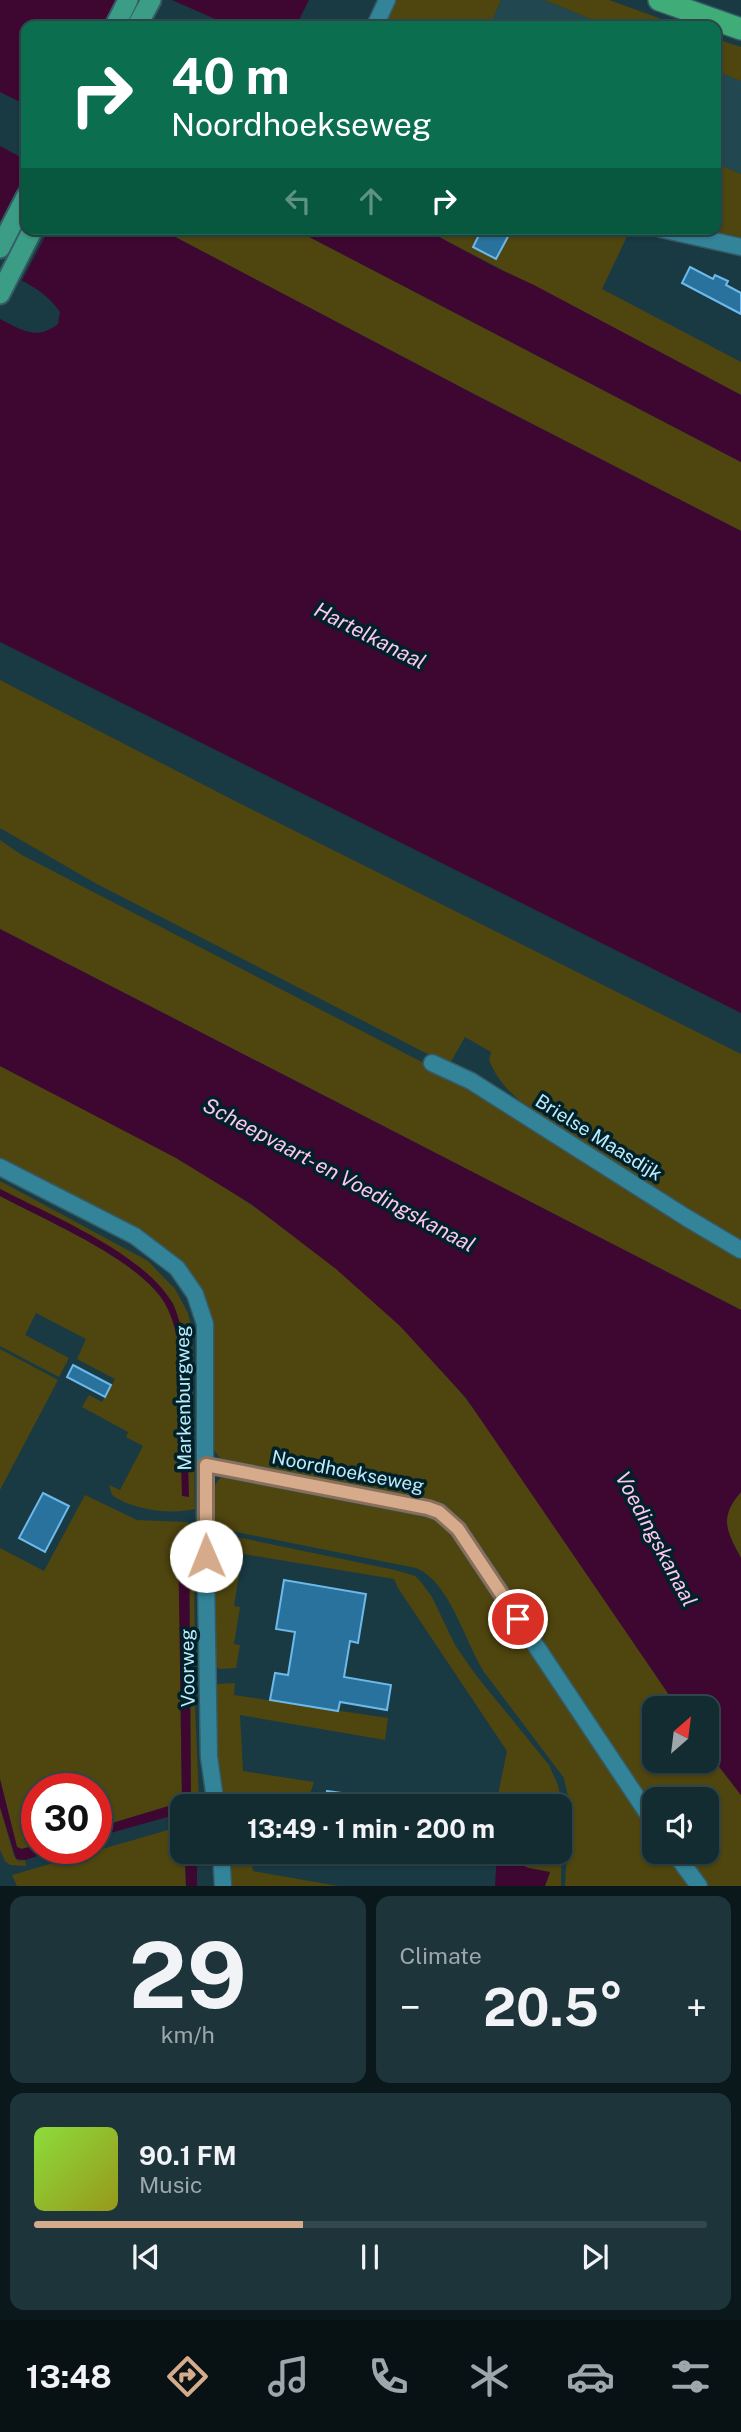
<!DOCTYPE html>
<meta charset="utf-8">
<style>
body{margin:0;font-family:"Public Sans",sans-serif;background:#1c343a;color:#f1f3f6;height:100vh;display:flex;flex-direction:column;font-size:26px;white-space:nowrap}
*{box-sizing:border-box;margin:0}
p{font-size:23px;color:#9da7ac}
.icon{flex:none;width:38px;height:38px;fill:none;stroke:currentColor;stroke-width:2;stroke-linecap:round;stroke-linejoin:round}
.map{position:relative;height:1886px;overflow:hidden}
.sheet{display:flex;flex-direction:column;gap:10px;padding:10px;background:#0a181c;flex:1}
.sheet>*{flex:none}
.hud{position:absolute;left:21px;top:21px;width:700px;height:214px;border-radius:14px;box-shadow:0 2px 5px #0004,0 0 0 2px #32484d;background:#0b6e4f;color:#fff;overflow:hidden}
.needle{width:46px;rotate:28deg}
.buttons{position:absolute;left:642px;top:1696px;display:grid;gap:14px}
.buttons a{display:grid;place-items:center;width:77px;height:77px;border-radius:14px;background:#132c32;box-shadow:0 2px 5px #0004,0 0 0 2px #32484d;font-size:35px}
.speed{position:absolute;left:21px;top:1773px;display:flex;gap:14px;font-size:35px;font-weight:700;text-align:center}
.speed>*{display:grid;place-content:center;width:91px;height:91px;border-radius:50%;background:#132c32;box-shadow:0 2px 5px #0004,0 0 0 2px #32484d;line-height:1}
.speed .limit{border:10px solid #d22;background:#fff;color:#111}
.pin{position:absolute;display:grid;place-items:center;width:60px;height:60px;color:#fff;margin:-30px;border:4px solid #fff;border-radius:50%;box-shadow:0 2px 7px #0007}
.me{position:absolute;width:77px;margin:-38px;rotate:359deg;stroke-linejoin:round;filter:drop-shadow(0 0 5px #0008)}
.turn{display:flex;align-items:center;gap:24px;height:147px;padding:0 35px;font-size:32px}
.turn .icon{width:91px;height:91px;stroke-width:2.5}
.turn b{display:block;font-size:49px;line-height:60px}
.lanes{display:flex;align-items:center;height:66px;padding:0 35px;background:#0003;justify-content:center;gap:35px;direction:ltr}
.lanes .off{opacity:.35}
.big{font-size:52px;font-weight:700;line-height:1.1}
.sheet .card{flex:1;display:flex;flex-direction:column;justify-content:center;gap:10px;min-width:0;padding:0 24px;border-radius:14px;background:#1c343a}
.sheet .dial{align-items:center;gap:0}
.dial b{font-size:91px;line-height:1}
.song{display:flex;align-items:center;gap:21px}
.cover{width:84px;height:84px;border-radius:10px;background:linear-gradient(135deg,hsl(90 70% 55%),hsl(60 70% 35%))}
.played{height:7px;border-radius:4px;background:linear-gradient(90deg,#d6ab8b 40%,#32484d 40%)}
.keys{display:flex;justify-content:space-around;direction:ltr}
.heat{display:flex;justify-content:space-between;align-items:center;font-size:38px;direction:ltr}
.sheet .tiles{flex:1;display:grid;gap:10px;grid-template-columns:1fr 1fr}
.card:last-child{grid-column:span 2}
.trip{position:absolute;left:170px;top:1794px;width:402px;height:70px;border-radius:14px;background:#132c32;box-shadow:0 2px 5px #0004,0 0 0 2px #32484d;font-weight:700;line-height:70px;text-align:center}
.menu{display:flex;height:112px;justify-content:space-around;align-items:center;background:#081214;color:#9da7ac}
.menu .icon{width:49px;height:49px}
.menu .selected{color:#d6ab8b}
.menu b{font-size:32px;color:#f1f3f6}
.map>svg:first-child{display:block}
.built{fill:#214751}
.green{fill:#4f450f}
.water{fill:#3e0732}
.pier{fill:#193a43}
.building{fill:#28729d;stroke:#6cb9ea;stroke-width:2}
.lines{fill:none;stroke-linecap:round;stroke-linejoin:round}
.minor-casing{stroke:#355a64;stroke-width:19}
.primary-casing{stroke:#355a64;stroke-width:23}
.motorway-casing{stroke:#355a64;stroke-width:24}
.minor{stroke:#338499;stroke-width:16}
.primary{stroke:#3b9d85;stroke-width:19}
.motorway{stroke:#40ad78;stroke-width:21}
.route-casing{stroke:#8b6f5a;stroke-width:18}
.route{stroke:#d6ab8b;stroke-width:12}
.labels{text-anchor:middle;stroke-width:7;stroke-linejoin:round;paint-order:stroke}
.street-label{font-size:19px;fill:#bcebfa;stroke:#00212a}
.water-label{font-size:21px;font-style:italic;fill:#fdc7ec;stroke:#00212a}
</style>
<div class="map">
<svg width="741" height="1886" viewBox="0 0 741 1886">
<rect width="100%" height="100%" fill="#193a43"/>
<g class="built">
<path d="M501,0H544L608,26H490Z"/>
<path d="M716,71L741,81V174L716,163Z"/>
</g>
<g class="green">
<path d="M395,0H501L490,26H382Z"/>
<path d="M544,0H609L681,26H608Z"/>
<path d="M716,39L741,47V81L716,71Z"/>
<path d="M716,163L741,174V239L696,229H716Z"/>
<path d="M160,229H294L741,462V531L470,392Z"/>
<path d="M424,229H614L629,232L602,289L741,362V395Z"/>
<path d="M0,680L239,803L741,1054V1243L520,1101C506,1089 496,1077 489,1060L491,1052L465,1037L449,1065L95,883L0,828Z"/>
<path d="M0,840L20,854L443,1073L741,1258V1310L0,929Z"/>
<path d="M0,1066C84,1109 172,1150 250,1204C316,1248 381,1303 435,1362C474,1405 506,1454 538,1502C585,1571 632,1639 678,1708H654V1760H707V1751L741,1795V1886H704L678,1852H707V1799H654V1816L458,1521L227,1463L219,1457L213,1448L210,1355L183,1268L0,1161Z"/>
<path d="M0,1181L148,1261L175,1289L188,1313L192,1330L195,1509C171,1515 132,1510 112,1495L109,1485L120,1490L143,1446L126,1437L128,1432L82,1407L89,1395L102,1402L115,1379L77,1359L86,1339L36,1313L25,1335L69,1358L59,1377L0,1346V1196C47,1221 128,1255 160,1296C169,1308 173,1321 177,1336L189,1497L184,1342L173,1303L141,1268L51,1216L0,1189Z"/>
<path d="M0,1349L58,1380L0,1490Z"/>
<path d="M223,1476L432,1515L451,1527L654,1831V1852H669L692,1886H565L570,1806L564,1778L484,1672C464,1640 450,1582 416,1568L226,1530L213,1523C213,1507 208,1486 223,1476Z"/>
<path d="M741,1492V1558C727,1531 718,1517 741,1492Z"/>
<path d="M85,1495L137,1520L187,1522L194,1528L195,1705L199,1801L191,1803L189,1534L180,1668L182,1802L96,1828V1788H37V1845L20,1849L17,1847L0,1779V1548L44,1571Z"/>
<path d="M227,1535L395,1570L415,1576L421,1582L432,1597L455,1645L475,1674L549,1765L558,1785L562,1806L561,1886H545L550,1872C533,1869 511,1865 499,1852H560V1806H498L499,1790L507,1751L398,1588L394,1579L219,1550L215,1546L214,1536Z"/>
<path d="M223,1565L240,1569L234,1606L240,1607L234,1644L240,1645L236,1668L220,1669L216,1667L215,1573L217,1568Z"/>
<path d="M235,1683L234,1695L388,1718L385,1740L240,1715L243,1771L314,1782L310,1794L300,1806L236,1799L222,1792L217,1771L215,1687L218,1684Z"/>
<path d="M0,1807L14,1856L19,1861L25,1860L26,1866L10,1865L5,1861L0,1850Z"/>
<path d="M182,1826L186,1886H17L12,1875Z"/>
<path d="M228,1852H250L253,1871L338,1886H229Z"/>
</g>
<g class="water">
<path d="M0,0H161L148,26H26V105L0,92Z"/>
<path d="M172,0H309L296,26H231Z"/>
<path d="M0,146L26,160V229H160L470,392L741,531V1013L0,642V319C22,330 36,341 58,324L60,312C45,290 23,281 0,270Z"/>
<path d="M294,229H424L499,269L534,285L741,395V462Z"/>
<path d="M0,929L741,1310V1492C719,1517 726,1531 741,1558V1795L707,1751V1708H678L466,1398L400,1326L336,1269L251,1204L176,1158L0,1066Z"/>
<path d="M0,1189C50,1215 148,1255 174,1306C179,1318 182,1330 184,1342L189,1497L182,1496L177,1336C173,1321 169,1308 160,1296C128,1255 47,1221 0,1196Z"/>
<path d="M178,1534H189L191,1806H182V1813L96,1837V1828L182,1802Z"/>
<path d="M0,1779L17,1847L22,1849L37,1845V1848H63L25,1860L16,1859L0,1807Z"/>
<path d="M185,1852H197V1886H186Z"/>
<path d="M497,1852L528,1868L550,1872L545,1886H495Z"/>
</g>
<path class="pier" d="M26,172V229H49L20,284L0,274V222Z"/>
<g class="building">
<path d="M482,229H512L496,259L473,247Z"/>
<path d="M690,267L713,279L715,275L728,281L726,285L741,293V314L682,283Z"/>
<path d="M73,1365L111,1385L105,1397L67,1377Z"/>
<path d="M43,1493L69,1506L45,1552L19,1538Z"/>
<path d="M284,1580L366,1594L358,1643L350,1641L344,1677L391,1685L387,1710L340,1702L338,1711L270,1700L275,1673L288,1675L295,1632L276,1629Z"/>
<path d="M327,1791L350,1794L348,1806L324,1804Z"/>
</g>
<g class="lines">
<g class="minor-casing">
<g id="minor">
<path d="M375,26L387,0"/>
<path d="M661,229L741,247"/>
<path d="M432,1063L471,1081L687,1218L741,1250"/>
<path d="M0,1167L135,1236L177,1268L195,1294L205,1324V1518L209,1757L216,1806"/>
<path d="M206,1465L427,1508L439,1512L458,1529L654,1823"/>
<path d="M221,1852L223,1886"/>
<path d="M674,1852L699,1886"/>
</g>
</g>
<g class="primary-casing">
<g id="primary">
<path d="M115,26L128,0"/>
<path d="M137,26L151,0"/>
<path d="M0,248L26,197"/>
<path d="M0,294L33,229"/>
</g>
</g>
<g class="motorway-casing">
<path id="motorway" d="M659,0L741,29"/>
</g>
<use href="#minor" class="minor"/>
<use href="#primary" class="primary"/>
<use href="#motorway" class="motorway"/>
</g>
<g class="lines">
<g class="route-casing">
<path id="route" d="M206,1556V1465L428,1508L439,1512L458,1529L518,1619"/>
</g>
<use href="#route" class="route"/>
</g>
<g class="labels">
<g class="street-label">
<text transform="translate(599 1137) rotate(32)" y="7">Brielse Maasdijk</text>
<text transform="translate(183 1398) rotate(-91)" y="7">Markenburgweg</text>
<text transform="translate(348 1471) rotate(11)" y="7">Noordhoekseweg</text>
<text transform="translate(187 1668) rotate(-91)" y="7">Voorweg</text>
</g>
<g class="water-label">
<text transform="translate(370 636) rotate(27)" y="7">Hartelkanaal</text>
<text transform="translate(339 1175) rotate(28)" y="7">Scheepvaart- en Voedingskanaal</text>
<text transform="translate(656 1539) rotate(62)" y="7">Voedingskanaal</text>
</g>
</g>
</svg>
<div class="buttons">
<a><svg class="needle" viewBox="-14 -14 28 28"><path d="M0-13l5 13h-10z" fill="#e53935"/><path d="M0 13l5-13h-10z" fill="#9da7ac"/></svg></a>
<a><svg class="icon" aria-label="sound" viewBox="0 0 24 24"><path d="M4 9h4l5-4v14l-5-4H4zM17 9q2 3 0 6"/></svg></a>
</div>
<div class="speed"><div class="limit">30</div></div>
<div class="pin" style="left:518px;top:1619px;background:#d93025"><svg class="icon" aria-label="arrive" viewBox="0 0 24 24"><path d="M6 21V4h12l-3 4 3 4H6"/></svg></div>
<svg class="me" style="left:206px;top:1556px" viewBox="-20 -20 40 40"><circle r="19" fill="#fff"/><path d="M0-13L10 11 0 6-10 11z" fill="#d6ab8b"/></svg>
<div class="trip">13:49 · 1 min · 200 m</div>
<div class="hud">
<div class="turn"><svg class="icon" aria-label="right" viewBox="0 0 24 24"><path d="M7 20v-9h11M14 6l5 5-5 5"/></svg><div><b>40 m</b>Noordhoekseweg</div></div>
<div class="lanes"><svg class="icon off" aria-label="left" viewBox="0 0 24 24"><path d="M17 20v-9H6M10 6l-5 5 5 5"/></svg><svg class="icon off" aria-label="ahead" viewBox="0 0 24 24"><path d="M12 20V5M6 11l6-6 6 6"/></svg><svg class="icon" aria-label="right" viewBox="0 0 24 24"><path d="M7 20v-9h11M14 6l5 5-5 5"/></svg></div>
</div>
</div>
<section class="sheet">
<div class="tiles">
<div class="card dial"><b>29</b><p>km/h</p></div>
<div class="card"><p>Climate</p>
<div class="heat"><a>−</a><b class="big">20.5°</b><a>+</a></div>
</div>
<div class="card">
<div class="song"><i class="cover"></i><div><b>90.1 FM</b><p>Music</p></div></div>
<div class="played"></div>
<div class="keys"><svg class="icon" aria-label="previous" viewBox="0 0 24 24"><path d="M18 5L8 12l10 7zM5 5v14"/></svg><svg class="icon" aria-label="pause" viewBox="0 0 24 24"><path d="M8 5v14M16 5v14"/></svg><svg class="icon" aria-label="next" viewBox="0 0 24 24"><path d="M6 5l10 7-10 7zM19 5v14"/></svg></div>
</div>
</div>
</section>
<nav class="menu">
<b>13:48</b>
<svg class="icon selected" aria-label="directions" viewBox="0 0 24 24"><path d="M12 3l9 9-9 9-9-9zM9 14v-3h6M13 9l2 2-2 2"/></svg>
<svg class="icon" aria-label="music" viewBox="0 0 24 24"><path d="M9 18V5l10-2v13"/><circle cx="6" cy="18" r="3"/><circle cx="16" cy="16" r="3"/></svg>
<svg class="icon" aria-label="phone" viewBox="0 0 24 24"><path d="M5 4h4l2 5-3 2q2 4 5 5l2-3 5 2v4C11 20 4 13 5 4z"/></svg>
<svg class="icon" aria-label="climate" viewBox="0 0 24 24"><path d="M12 3v18M4 7l16 10M4 17L20 7"/></svg>
<svg class="icon" aria-label="car" viewBox="0 0 24 24"><path d="M5 17H2v-5l4-1 3-4h7l3 4 3 1v5h-3M9 17h6M6 11h13"/><circle cx="7" cy="17" r="2"/><circle cx="17" cy="17" r="2"/></svg>
<svg class="icon" aria-label="filters" viewBox="0 0 24 24"><path d="M4 7h16M4 17h16"/><circle cx="9" cy="7" r="2"/><circle cx="15" cy="17" r="2"/></svg>
</nav>
